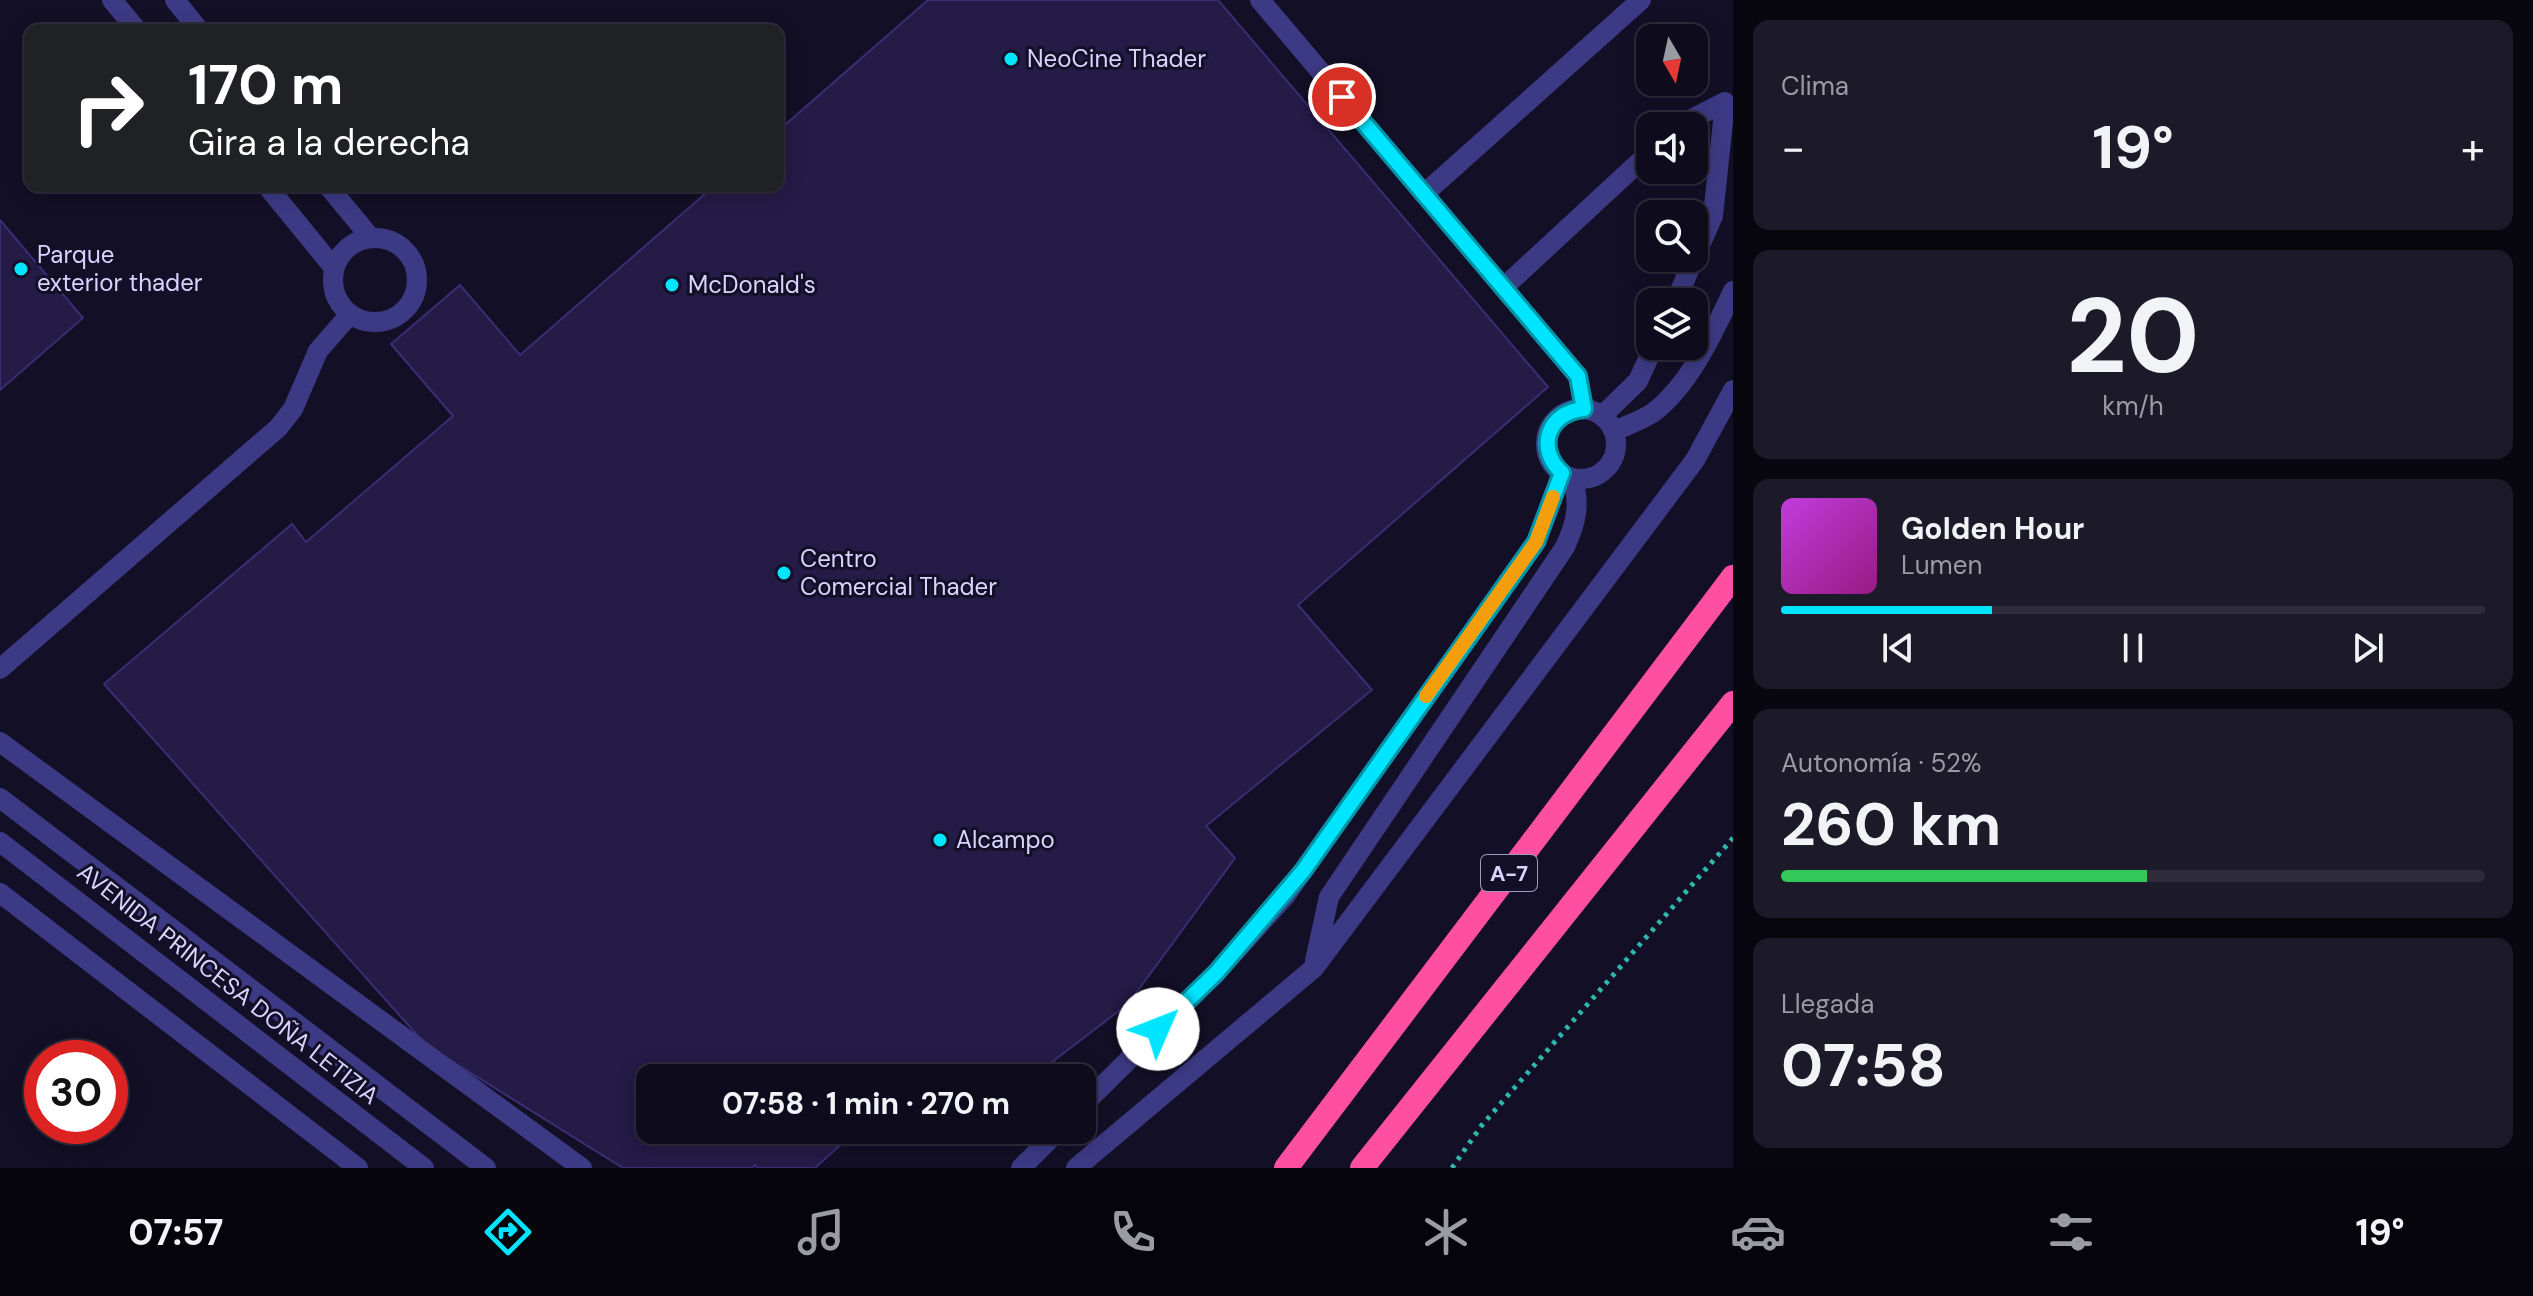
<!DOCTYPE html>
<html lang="es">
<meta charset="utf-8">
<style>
body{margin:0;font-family:"DM Sans",sans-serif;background:#1c1929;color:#f1f3f6;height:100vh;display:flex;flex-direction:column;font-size:30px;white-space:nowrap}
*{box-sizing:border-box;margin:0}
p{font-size:26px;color:#9b9ba3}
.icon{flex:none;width:44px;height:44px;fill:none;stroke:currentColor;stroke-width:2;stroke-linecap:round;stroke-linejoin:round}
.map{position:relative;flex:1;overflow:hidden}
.side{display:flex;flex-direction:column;gap:20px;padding:20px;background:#08060f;width:800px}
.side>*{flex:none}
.guide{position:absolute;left:24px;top:24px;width:760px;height:168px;border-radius:16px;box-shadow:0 4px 20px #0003,0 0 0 2px #2e2b3b;background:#202124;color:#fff;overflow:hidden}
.needle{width:52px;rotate:171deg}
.fabs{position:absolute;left:1636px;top:24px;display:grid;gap:16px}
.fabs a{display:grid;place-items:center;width:72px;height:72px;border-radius:16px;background:#0e0b1c;box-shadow:0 4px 20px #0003,0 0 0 2px #2e2b3b;font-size:40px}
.speed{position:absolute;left:24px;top:1040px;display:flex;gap:16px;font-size:40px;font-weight:700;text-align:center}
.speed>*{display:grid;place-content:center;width:104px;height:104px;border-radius:50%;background:#0e0b1c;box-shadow:0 4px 20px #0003,0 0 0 2px #2e2b3b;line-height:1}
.speed .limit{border:12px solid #d22;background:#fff;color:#111}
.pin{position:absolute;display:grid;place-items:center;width:68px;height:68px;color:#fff;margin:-34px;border:4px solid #fff;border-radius:50%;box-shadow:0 2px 8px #0007}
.me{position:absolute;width:88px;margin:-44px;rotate:46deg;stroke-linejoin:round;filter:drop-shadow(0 0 6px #0008)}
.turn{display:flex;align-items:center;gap:28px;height:168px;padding:0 32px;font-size:36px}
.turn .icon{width:104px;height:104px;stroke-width:2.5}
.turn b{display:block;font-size:56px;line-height:68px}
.big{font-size:60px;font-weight:700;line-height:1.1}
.side .tile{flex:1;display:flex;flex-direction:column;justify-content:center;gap:12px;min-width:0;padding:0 28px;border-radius:16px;background:#1c1929}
.side .dial{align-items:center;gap:0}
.dial b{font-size:104px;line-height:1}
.song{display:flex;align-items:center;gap:24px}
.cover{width:96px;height:96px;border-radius:12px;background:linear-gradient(135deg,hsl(290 70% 55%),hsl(310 70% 35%))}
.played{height:8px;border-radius:4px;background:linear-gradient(90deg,#00e5ff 30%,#2e2b3b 30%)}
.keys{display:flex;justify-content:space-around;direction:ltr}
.heat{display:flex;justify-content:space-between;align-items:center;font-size:44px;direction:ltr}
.charge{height:12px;border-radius:6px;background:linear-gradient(90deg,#34c759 52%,#2e2b3b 0)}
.trip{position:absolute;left:636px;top:1064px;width:460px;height:80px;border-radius:16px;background:#0e0b1c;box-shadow:0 4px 20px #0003,0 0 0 2px #2e2b3b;font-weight:700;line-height:80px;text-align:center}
.tabs{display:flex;height:128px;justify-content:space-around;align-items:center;background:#06040b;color:#9b9ba3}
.tabs .icon{width:56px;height:56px}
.tabs .on{color:#00e5ff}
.tabs b{font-size:36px;color:#f1f3f6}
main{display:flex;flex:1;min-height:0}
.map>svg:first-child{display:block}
.building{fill:#241b47;stroke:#3b2d73;stroke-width:2}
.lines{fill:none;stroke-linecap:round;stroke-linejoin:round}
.path{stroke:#2fb8b0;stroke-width:5;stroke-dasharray:4 6;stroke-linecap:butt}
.minor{stroke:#3d3a85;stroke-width:20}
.highway{stroke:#ff4fa3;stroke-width:24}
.route-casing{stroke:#0095a6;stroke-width:20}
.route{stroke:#00e5ff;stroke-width:14}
.slow{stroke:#f59e0b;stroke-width:14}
.poi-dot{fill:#00e5ff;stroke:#130f26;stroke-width:3}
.labels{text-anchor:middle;stroke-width:6;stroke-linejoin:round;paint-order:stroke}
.shield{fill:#130f26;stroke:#9e99be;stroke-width:2}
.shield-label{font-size:22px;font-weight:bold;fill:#d9d4ff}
.poi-label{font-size:24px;fill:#d9d4ff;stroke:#130f26;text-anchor:start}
.street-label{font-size:24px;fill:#d9d4ff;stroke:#130f26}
</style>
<main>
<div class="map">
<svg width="1733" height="1168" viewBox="0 0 1733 1168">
<rect width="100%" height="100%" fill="#130f26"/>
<g class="building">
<path d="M928,0H1218L1548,387L1298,605L1372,690L1206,826L1235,858L1128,1004L1031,1078H650V1130H857L815,1168H758L755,1165L752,1168H623L426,1045L104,684L292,524L306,542L453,416L391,344L460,285L520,355L714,186H778V131Z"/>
<path d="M0,220L83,318L0,390Z"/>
<path d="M936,1130H962L947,1142Z"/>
</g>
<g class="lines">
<path class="path" d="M1452,1168L1482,1125L1733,838"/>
<g class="minor">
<path d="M112,0L137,30"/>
<path d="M175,0L199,30"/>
<path d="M1260,0L1578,376L1584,409"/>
<path d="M267,186L334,268"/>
<path d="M328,186L371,238"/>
<path d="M1424,194L1641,0"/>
<circle cx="375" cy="280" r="42"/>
<path d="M1503,288L1650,152"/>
<path d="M1675,302L1713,216L1725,102L1678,126"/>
<circle cx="1581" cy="444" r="35"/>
<path d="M1602,416L1638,381L1654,346"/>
<path d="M1614,431C1627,425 1643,420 1654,412C1691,383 1713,333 1733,291"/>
<path d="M0,669L278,428L293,409L318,351L350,314"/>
<path d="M0,742L582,1168"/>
<path d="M0,798L486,1168"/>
<path d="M0,842L424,1168"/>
<path d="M0,893L358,1168"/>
<path d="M1315,961L1329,897L1565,547C1576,523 1581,504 1572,478"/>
<path d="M1082,1106L1216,973L1286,895L1536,542L1562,473"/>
<path d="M1021,1168L1059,1130"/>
<path d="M1076,1168L1314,968L1695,460L1733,390"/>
</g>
<g class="highway">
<path d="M1286,1168L1733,577"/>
<path d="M1362,1168L1733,703"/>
</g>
</g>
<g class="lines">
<g class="route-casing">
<path id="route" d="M1158,1029L1216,973L1303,871L1536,542L1562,473C1535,448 1548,412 1584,409L1578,376L1342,97"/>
</g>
<use href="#route" class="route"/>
<path class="slow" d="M1426,696L1536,542L1553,497"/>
</g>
<g class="poi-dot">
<circle cx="1011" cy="59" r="8"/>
<circle cx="21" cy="269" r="8"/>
<circle cx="672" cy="285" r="8"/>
<circle cx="784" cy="573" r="8"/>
<circle cx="940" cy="840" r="8"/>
</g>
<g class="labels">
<rect class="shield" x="1481" y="855" width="56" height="36" rx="6"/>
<g class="shield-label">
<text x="1509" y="881">A-7</text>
</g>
<g class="poi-label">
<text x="1027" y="67">NeoCine Thader</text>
<text x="37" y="263">Parque<tspan x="37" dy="28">exterior thader</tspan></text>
<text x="688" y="293">McDonald's</text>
<text x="800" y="567">Centro<tspan x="800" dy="28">Comercial Thader</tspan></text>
<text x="956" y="848">Alcampo</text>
</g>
<g class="street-label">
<text transform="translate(228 984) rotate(38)" y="8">AVENIDA PRINCESA DOÑA LETIZIA</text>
</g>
</g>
</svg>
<div class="fabs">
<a><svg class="needle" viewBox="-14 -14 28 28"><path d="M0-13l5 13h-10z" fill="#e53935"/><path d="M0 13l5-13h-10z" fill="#9b9ba3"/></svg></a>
<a><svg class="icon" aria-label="sound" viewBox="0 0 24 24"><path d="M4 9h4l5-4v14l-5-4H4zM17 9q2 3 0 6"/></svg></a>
<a><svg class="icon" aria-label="search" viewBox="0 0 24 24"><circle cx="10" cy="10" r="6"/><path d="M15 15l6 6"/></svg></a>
<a><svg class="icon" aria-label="layers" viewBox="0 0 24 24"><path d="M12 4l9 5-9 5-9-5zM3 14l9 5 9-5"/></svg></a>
</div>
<div class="speed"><div class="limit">30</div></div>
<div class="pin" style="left:1342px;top:97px;background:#d93025"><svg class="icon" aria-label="arrive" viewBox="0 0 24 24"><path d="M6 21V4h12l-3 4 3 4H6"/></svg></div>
<svg class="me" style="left:1158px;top:1029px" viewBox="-20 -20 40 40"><circle r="19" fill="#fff"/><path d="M0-13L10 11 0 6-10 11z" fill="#00e5ff"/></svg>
<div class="trip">07:58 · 1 min · 270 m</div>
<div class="guide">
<div class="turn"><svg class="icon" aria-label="right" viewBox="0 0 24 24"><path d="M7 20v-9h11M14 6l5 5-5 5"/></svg><div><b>170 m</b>Gira a la derecha</div></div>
</div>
</div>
<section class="side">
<div class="tile"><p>Clima</p>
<div class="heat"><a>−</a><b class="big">19°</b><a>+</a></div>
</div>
<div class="tile dial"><b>20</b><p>km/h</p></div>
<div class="tile">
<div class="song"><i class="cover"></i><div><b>Golden Hour</b><p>Lumen</p></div></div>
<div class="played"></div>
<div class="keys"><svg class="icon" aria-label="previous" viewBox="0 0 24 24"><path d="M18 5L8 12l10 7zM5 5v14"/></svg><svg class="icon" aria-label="pause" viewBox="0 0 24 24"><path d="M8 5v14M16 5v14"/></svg><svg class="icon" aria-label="next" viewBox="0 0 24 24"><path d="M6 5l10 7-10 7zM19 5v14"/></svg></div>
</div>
<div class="tile"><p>Autonomía · 52%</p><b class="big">260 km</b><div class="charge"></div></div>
<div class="tile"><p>Llegada</p><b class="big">07:58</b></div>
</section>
</main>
<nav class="tabs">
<b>07:57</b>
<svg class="icon on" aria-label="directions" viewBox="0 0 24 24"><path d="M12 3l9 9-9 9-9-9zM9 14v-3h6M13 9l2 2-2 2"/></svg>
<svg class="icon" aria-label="music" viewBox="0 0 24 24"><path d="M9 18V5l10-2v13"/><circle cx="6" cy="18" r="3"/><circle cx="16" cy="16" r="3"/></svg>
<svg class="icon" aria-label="phone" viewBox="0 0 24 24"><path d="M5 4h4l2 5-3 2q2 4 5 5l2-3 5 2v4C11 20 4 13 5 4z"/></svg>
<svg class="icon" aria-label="climate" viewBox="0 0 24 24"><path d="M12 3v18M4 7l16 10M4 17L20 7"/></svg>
<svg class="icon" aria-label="car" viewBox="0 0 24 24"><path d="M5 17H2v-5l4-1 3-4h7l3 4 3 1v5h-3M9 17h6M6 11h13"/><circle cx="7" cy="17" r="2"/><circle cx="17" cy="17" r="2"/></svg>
<svg class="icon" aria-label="filters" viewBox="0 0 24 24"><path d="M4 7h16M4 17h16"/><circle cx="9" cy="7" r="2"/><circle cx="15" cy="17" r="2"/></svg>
<b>19°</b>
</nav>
